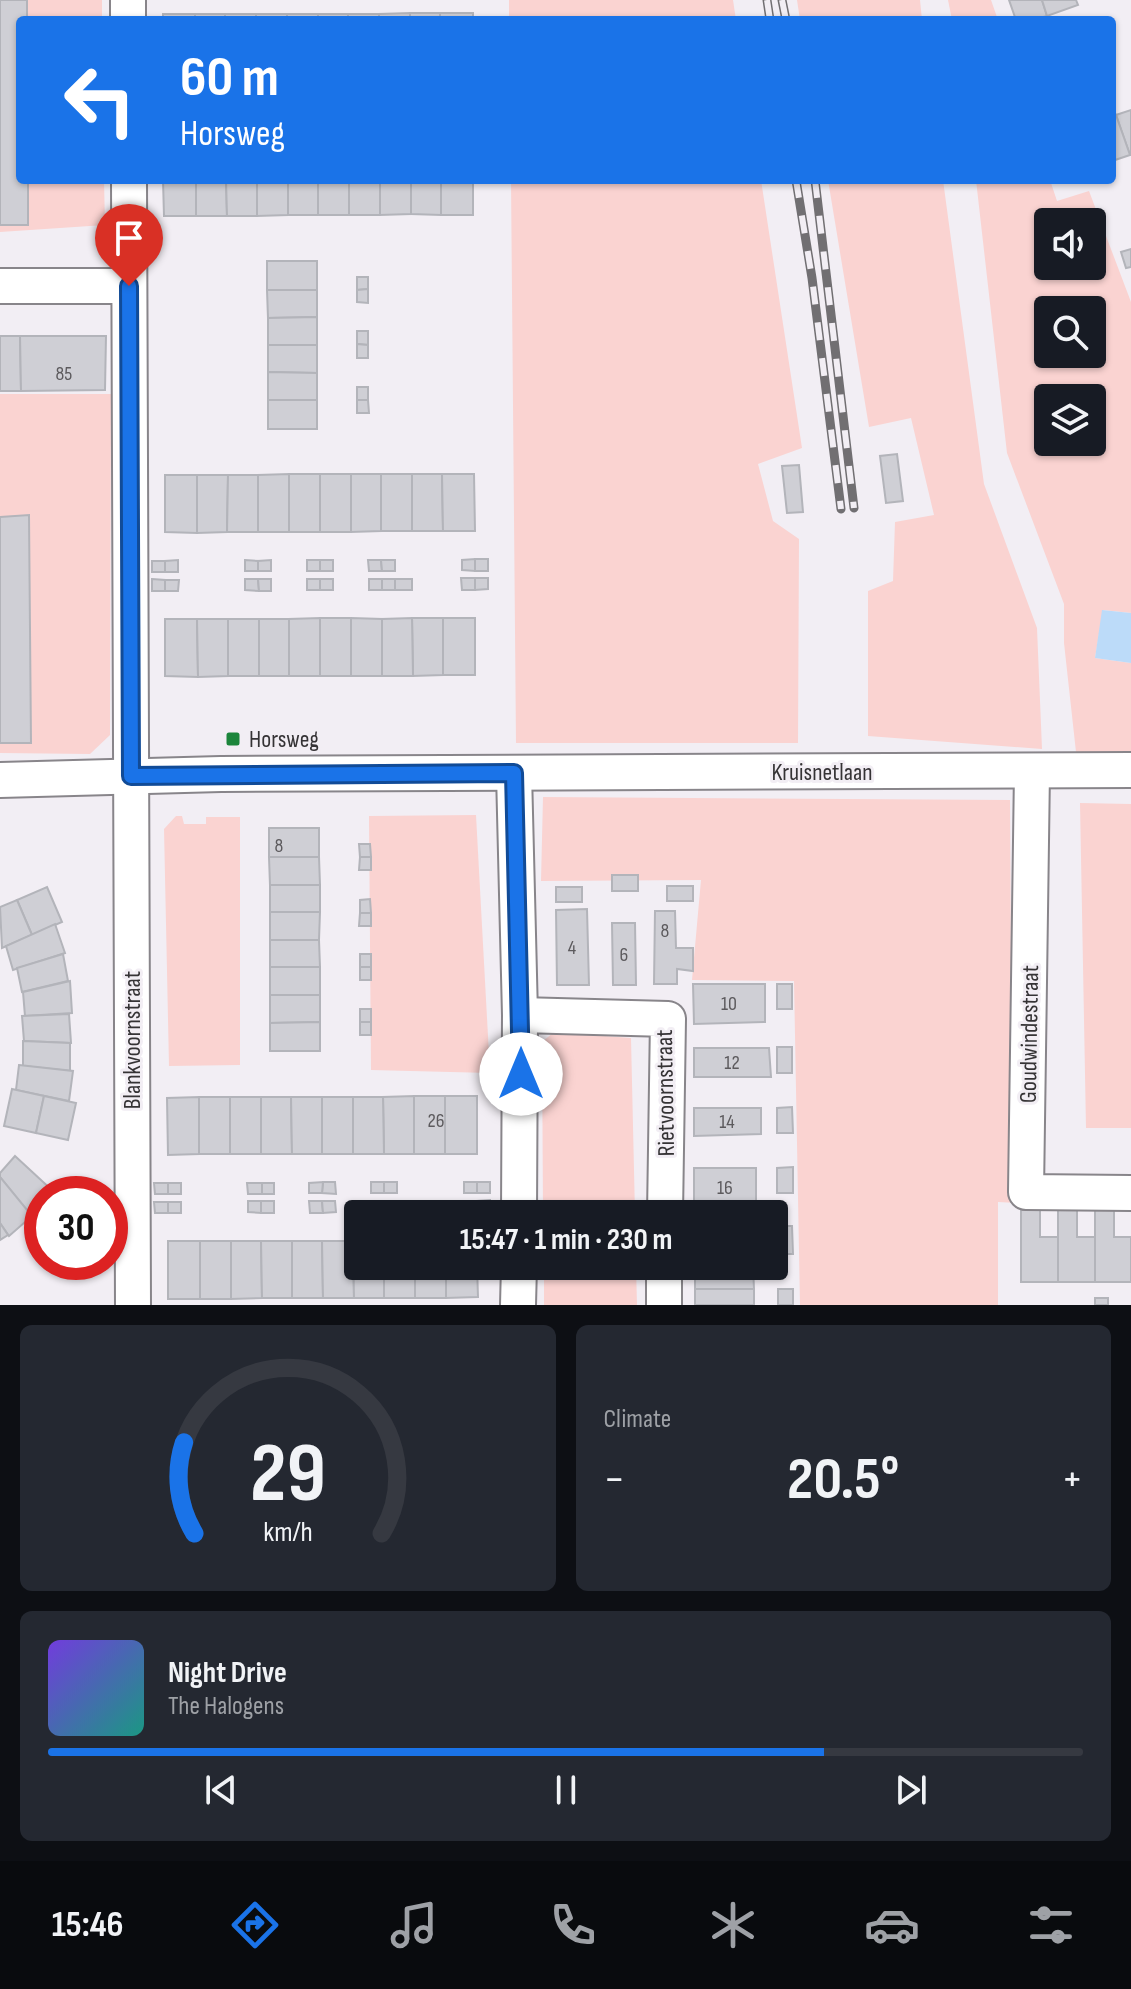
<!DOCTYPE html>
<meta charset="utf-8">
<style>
body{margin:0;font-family:"Sofia Sans Condensed",sans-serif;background:#242831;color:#f1f3f6;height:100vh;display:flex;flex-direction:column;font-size:30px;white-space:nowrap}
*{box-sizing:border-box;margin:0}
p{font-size:26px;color:#9ea1a6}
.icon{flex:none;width:44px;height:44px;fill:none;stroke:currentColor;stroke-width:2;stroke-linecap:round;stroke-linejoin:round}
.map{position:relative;height:1305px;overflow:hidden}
.details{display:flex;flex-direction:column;gap:20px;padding:20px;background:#0d0f14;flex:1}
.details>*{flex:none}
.hud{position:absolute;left:16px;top:16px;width:1100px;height:168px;border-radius:8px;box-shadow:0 2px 6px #0004;background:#1a73e8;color:#fff;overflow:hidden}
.tools{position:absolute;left:1034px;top:208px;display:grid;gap:16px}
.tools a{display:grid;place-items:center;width:72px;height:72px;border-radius:8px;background:#171b24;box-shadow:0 2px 6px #0004;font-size:40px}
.speed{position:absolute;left:24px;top:1176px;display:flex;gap:16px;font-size:40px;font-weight:700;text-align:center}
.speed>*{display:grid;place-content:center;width:104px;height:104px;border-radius:50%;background:#171b24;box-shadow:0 2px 6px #0004;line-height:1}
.speed .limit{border:12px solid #d22;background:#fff;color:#111}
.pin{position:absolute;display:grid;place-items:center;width:68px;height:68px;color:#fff;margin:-82px -34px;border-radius:50% 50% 50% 0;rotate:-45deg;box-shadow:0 0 8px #0007}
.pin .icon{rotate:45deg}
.me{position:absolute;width:88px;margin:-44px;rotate:0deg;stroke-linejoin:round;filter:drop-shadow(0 0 6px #0008)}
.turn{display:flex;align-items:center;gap:28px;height:168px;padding:0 32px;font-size:36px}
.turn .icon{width:104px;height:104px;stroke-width:2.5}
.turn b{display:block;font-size:56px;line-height:68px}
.big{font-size:60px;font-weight:700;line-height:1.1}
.details .tile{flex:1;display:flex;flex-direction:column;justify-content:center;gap:12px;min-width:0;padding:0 28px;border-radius:12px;background:#242831}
.details .dial{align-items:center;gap:0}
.dial svg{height:208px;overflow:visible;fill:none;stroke:#363941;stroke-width:7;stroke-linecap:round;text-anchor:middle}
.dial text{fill:#f1f3f6;stroke:none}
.song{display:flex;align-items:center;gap:24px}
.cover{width:96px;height:96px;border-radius:12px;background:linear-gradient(135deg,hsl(260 70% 55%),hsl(170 70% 35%))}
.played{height:8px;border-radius:4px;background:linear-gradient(90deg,#1a73e8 75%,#363941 75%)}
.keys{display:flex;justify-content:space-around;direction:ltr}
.heat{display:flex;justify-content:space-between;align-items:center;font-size:44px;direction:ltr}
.details .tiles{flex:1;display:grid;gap:20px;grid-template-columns:1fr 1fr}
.tile:last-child{grid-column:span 2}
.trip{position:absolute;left:344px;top:1200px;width:444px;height:80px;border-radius:8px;background:#171b24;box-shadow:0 2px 6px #0004;font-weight:700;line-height:80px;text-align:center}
.tabs{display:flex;height:128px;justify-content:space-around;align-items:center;background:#090b0e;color:#9ea1a6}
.tabs .icon{width:56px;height:56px}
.tabs .selected{color:#1a73e8}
.tabs b{font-size:36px;color:#f1f3f6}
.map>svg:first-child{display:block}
.green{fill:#fad3d1;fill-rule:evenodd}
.water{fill:#bcdbf9}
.building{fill:#cfcfd5;stroke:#b3b4ba;stroke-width:2}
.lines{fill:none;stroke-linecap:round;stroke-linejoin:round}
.street-casing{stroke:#88858a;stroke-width:38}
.street{stroke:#fff;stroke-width:34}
.rail-casing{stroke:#716f72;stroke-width:9}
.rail{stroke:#f2eef4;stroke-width:6;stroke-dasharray:18;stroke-linecap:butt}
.route-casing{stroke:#114b97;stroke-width:20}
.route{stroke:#1a73e8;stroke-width:14}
.poi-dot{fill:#1c853b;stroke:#f2eef4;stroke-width:3}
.labels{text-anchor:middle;stroke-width:6;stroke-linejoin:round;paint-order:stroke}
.number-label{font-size:20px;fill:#5c5a5d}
.poi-label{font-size:24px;fill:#353335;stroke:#f2eef4;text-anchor:start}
.street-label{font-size:24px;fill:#353335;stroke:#f2eef4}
</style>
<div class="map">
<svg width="1131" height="1305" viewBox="0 0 1131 1305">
<rect width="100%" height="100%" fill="#f2eef4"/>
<g class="green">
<path d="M0,0H102V20H20V180H104L105,225L0,232Z"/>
<path d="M509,0H733L736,20H509Z"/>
<path d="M797,0H920L922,20H800Z"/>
<path d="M948,0H991L998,20H952Z"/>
<path d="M511,180H761L802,448L758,464L773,521L799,539L798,743H516Z"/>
<path d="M828,180H943L984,484L1037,628L1042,749L868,736V591L893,581L895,522L934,515L911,418L869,427Z"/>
<path d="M976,180H1050L1057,201L1089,191L1131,302V613L1103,610L1095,658L1131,663V757L1076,752L1064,643V604L1007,453ZM1048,222H1092V266H1048ZM1048,310H1092V354H1048ZM1048,398H1092V442H1048Z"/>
<path d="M0,394H111L110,735L90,754L0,753Z"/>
<path d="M543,797L1010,800L1012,1127L1017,1203L998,1202V1305H800L794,981L692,980L701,880L541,881Z"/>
<path d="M1080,803L1131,804V1128H1086Z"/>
<path d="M476,815L490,1073L371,1070L369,816Z"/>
<path d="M176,816H182L184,824H206V817H240V1065L169,1066L164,829Z"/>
<path d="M554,1032L631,1038L635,1214H543L542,1042Z"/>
<path d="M544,1266H636L637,1305H544Z"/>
</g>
<path class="water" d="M1102,610L1131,613V663L1095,658Z"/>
<g class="building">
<path d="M0,0H27V20H20V180H28V225H0Z"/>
<path d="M1009,0H1042L1047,16L1034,20H1016Z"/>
<path d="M1042,0H1076L1078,5L1047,16Z"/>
<path d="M410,13V20H379V14Z"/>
<rect x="410" y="13" width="30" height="7"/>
<rect x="440" y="13" width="33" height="7"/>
<rect x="163" y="14" width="32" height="6"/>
<rect x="195" y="14" width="30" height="6"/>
<rect x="225" y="14" width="31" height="6"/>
<rect x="256" y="14" width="31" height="6"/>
<rect x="287" y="14" width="31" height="6"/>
<rect x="318" y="14" width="30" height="6"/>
<rect x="348" y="14" width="31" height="6"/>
<path d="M1131,110V155H1130L1116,115Z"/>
<path d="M1116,115L1130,155L1112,161V117Z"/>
<path d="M163,180H196V216H164Z"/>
<path d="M196,180H226L227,216H196Z"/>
<path d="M226,180H257V216H227Z"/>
<path d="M257,180H288V215L257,216Z"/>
<rect x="288" y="180" width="30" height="35"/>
<rect x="318" y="180" width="31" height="35"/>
<rect x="349" y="180" width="31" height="35"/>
<path d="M380,180H411V214L380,215Z"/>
<path d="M411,180H441V215L411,214Z"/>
<rect x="441" y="180" width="32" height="35"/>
<path d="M1131,249V267L1126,268L1121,252Z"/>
<rect x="267" y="261" width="50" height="29"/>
<path d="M357,277H368V289L357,290Z"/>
<path d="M368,289V303L357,302V290Z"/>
<path d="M267,290H317V317L268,318Z"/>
<path d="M317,317V345H268V318Z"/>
<path d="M357,331H368V345L357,344Z"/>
<path d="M0,336H20L21,391H0Z"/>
<path d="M20,336H106L105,390L21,391Z"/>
<path d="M357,344L368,345V358H357Z"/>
<path d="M268,345H317V373L268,372Z"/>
<path d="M268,372L317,373V400H268Z"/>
<rect x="357" y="387" width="11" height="13"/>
<rect x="268" y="400" width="49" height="29"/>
<path d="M357,400H368L369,413H357Z"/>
<path d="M897,454L903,501L886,503L880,456Z"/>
<path d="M799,465L803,512L787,513L782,466Z"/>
<rect x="289" y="474" width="31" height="58"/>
<path d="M289,474V532H258V475Z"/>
<rect x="320" y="474" width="31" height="58"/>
<path d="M351,474H381V531L351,532Z"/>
<rect x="381" y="474" width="31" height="57"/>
<path d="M412,474H442L443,531H412Z"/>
<path d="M442,474H474L475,531H443Z"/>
<path d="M165,475H197V533L165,532Z"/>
<path d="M197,475H228L227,532L197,533Z"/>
<path d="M228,475H258V532H227Z"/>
<path d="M29,515L31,743H0V517Z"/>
<rect x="475" y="559" width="13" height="12"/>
<path d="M475,559V571L462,570V560Z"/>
<path d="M178,560V572H165V561Z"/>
<path d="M245,560L258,561V571H245Z"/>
<path d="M271,560V571H258V561Z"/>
<rect x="307" y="560" width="13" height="11"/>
<rect x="320" y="560" width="13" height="11"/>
<path d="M368,560H381L382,571H369Z"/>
<path d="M381,560H395V571H382Z"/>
<rect x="152" y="561" width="13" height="11"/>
<path d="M461,578H475V590H462Z"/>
<path d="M475,578H488V589L475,590Z"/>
<path d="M152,579L165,580V591H152Z"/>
<path d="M245,579H258L259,591L245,590Z"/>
<path d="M258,579H271V591H259Z"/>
<rect x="307" y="579" width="13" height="11"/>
<rect x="320" y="579" width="13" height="11"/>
<rect x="369" y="579" width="13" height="11"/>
<rect x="382" y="579" width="13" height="11"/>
<rect x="395" y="579" width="17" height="11"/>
<path d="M165,580H179L178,591H165Z"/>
<rect x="320" y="618" width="31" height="58"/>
<path d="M320,618V676H289V619Z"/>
<path d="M351,618L382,619V676H351Z"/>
<path d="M412,618H443V675L413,676Z"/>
<path d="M412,618L413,676H382V619Z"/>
<rect x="443" y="618" width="32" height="57"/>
<path d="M165,619H197L198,677L165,676Z"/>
<path d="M197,619H228V676L198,677Z"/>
<rect x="228" y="619" width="31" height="57"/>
<rect x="259" y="619" width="30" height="57"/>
<rect x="269" y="828" width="50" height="29"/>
<path d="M359,844H370L371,857H360Z"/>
<path d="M269,857H319L320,885H270Z"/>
<path d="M360,857H371V870H359Z"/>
<rect x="612" y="875" width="26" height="16"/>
<rect x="270" y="885" width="50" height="27"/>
<rect x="667" y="886" width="26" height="15"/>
<path d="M47,887L62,922L32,935L17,900Z"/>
<rect x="556" y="887" width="26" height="15"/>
<path d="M370,899L371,913H360V900Z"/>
<path d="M17,900L32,935L2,948L0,907Z"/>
<path d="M587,909L589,985H557L556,910Z"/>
<path d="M655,911H675L676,948H693V971L677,969V984H654Z"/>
<path d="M270,912H320L319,940H270Z"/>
<path d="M360,913H371V926H359Z"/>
<path d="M612,923H635L636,985H613Z"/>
<path d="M55,924L65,953L13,970L6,946Z"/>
<path d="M270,940H319L320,967H270Z"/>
<path d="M63,954L68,981L22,992L17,968Z"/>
<rect x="360" y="954" width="11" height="13"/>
<rect x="270" y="967" width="50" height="28"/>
<rect x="360" y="967" width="11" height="13"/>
<path d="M70,981L72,1013L25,1016L23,992Z"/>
<path d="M693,984H765V1022L694,1024Z"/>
<rect x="777" y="984" width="15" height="25"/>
<path d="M270,995H320V1022L270,1023Z"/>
<rect x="360" y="1009" width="11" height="13"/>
<path d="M69,1014L71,1043L24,1041L22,1016Z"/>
<path d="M320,1022V1051H270V1023Z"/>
<rect x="360" y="1022" width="11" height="13"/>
<path d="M23,1041L70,1043V1071L23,1066Z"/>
<rect x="777" y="1047" width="15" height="26"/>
<path d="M694,1048H769L771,1077H694Z"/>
<path d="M19,1065L73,1071L69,1101L16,1090Z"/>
<path d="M12,1089L44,1096L36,1133L4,1126Z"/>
<path d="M44,1096L76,1103L68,1140L36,1133Z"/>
<path d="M414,1096V1154H384L383,1097Z"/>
<rect x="414" y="1096" width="31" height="58"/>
<rect x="445" y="1096" width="32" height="58"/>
<rect x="199" y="1097" width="31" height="57"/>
<path d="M199,1097V1154L168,1155L167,1098Z"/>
<rect x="230" y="1097" width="31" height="57"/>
<path d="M261,1097H291L292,1154H261Z"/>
<path d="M291,1097H322V1154H292Z"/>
<rect x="322" y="1097" width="31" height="57"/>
<path d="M353,1097H383L384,1154H353Z"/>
<path d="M792,1107L793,1133H777V1108Z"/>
<path d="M694,1108H761V1134L694,1136Z"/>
<path d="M15,1156L55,1193L42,1194V1207L32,1217L0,1177V1173Z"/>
<path d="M793,1167V1193H777V1168Z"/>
<path d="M694,1168H756V1205L694,1206Z"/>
<path d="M0,1177L32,1216L9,1236L0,1223Z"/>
<path d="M323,1182H335L336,1194L322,1193Z"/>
<path d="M323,1182L322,1193H309V1183Z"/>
<rect x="371" y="1182" width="13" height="11"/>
<rect x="384" y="1182" width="13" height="11"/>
<rect x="464" y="1182" width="13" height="11"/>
<rect x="477" y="1182" width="13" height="11"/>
<path d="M154,1183H168V1194H155Z"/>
<rect x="168" y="1183" width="13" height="11"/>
<path d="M247,1183H262V1194H248Z"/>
<rect x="262" y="1183" width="12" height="11"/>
<path d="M490,1200L491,1212H477V1201Z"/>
<path d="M248,1201H261V1213L248,1212Z"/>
<rect x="261" y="1201" width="13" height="12"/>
<path d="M309,1201H322L323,1213H310Z"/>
<path d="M322,1201H335L336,1212L323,1213Z"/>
<rect x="371" y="1201" width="13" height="11"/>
<rect x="384" y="1201" width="13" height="11"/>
<rect x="464" y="1201" width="13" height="11"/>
<path d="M154,1202H168V1213H155Z"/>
<rect x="168" y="1202" width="13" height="11"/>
<path d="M1077,1209V1237H1095V1282H1058V1210Z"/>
<path d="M1095,1209H1114V1237H1131V1282H1095Z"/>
<path d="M1021,1210H1040V1237H1058V1282H1021Z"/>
<path d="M0,1223L8,1235L0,1240Z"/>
<path d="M777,1226H792L793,1254H778Z"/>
<rect x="168" y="1241" width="32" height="58"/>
<rect x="200" y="1241" width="31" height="58"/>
<path d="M231,1241H261L262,1298L231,1299Z"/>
<path d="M261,1241H292V1298H262Z"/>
<path d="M292,1241H322L323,1298H292Z"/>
<path d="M322,1241H353L354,1298H323Z"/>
<path d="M353,1241H358V1266H384V1298H354Z"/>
<rect x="384" y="1266" width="31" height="32"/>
<rect x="415" y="1266" width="31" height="32"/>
<path d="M446,1266H477L478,1297L446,1298Z"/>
<path d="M695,1266H753L754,1289H695Z"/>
<rect x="695" y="1289" width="59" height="16"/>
<rect x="778" y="1289" width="15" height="16"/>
<rect x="1095" y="1298" width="13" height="7"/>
</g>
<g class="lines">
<g class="street-casing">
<g id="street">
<path d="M128,0V20"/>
<path d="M129,180L133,1305"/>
<path d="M0,286H129"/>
<path d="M1032,771L1026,1192L1131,1193"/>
<path d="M514,773L520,1015L519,1214"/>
<path d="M0,780L221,774L1131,770"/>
<path d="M520,1015L668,1019L665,1214"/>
<path d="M518,1305L519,1266"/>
<path d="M664,1305V1266"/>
</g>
</g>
<use href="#street" class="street"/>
<g class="rail-casing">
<g id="rail">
<path d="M767,0L770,20"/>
<path d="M782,0L786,20"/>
<path d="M796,180L812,278L841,509"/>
<path d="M815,180L854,508"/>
</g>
</g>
<use href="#rail" class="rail"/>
</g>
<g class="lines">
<g class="route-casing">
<path id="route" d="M129,286L131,776L514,773L521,1074"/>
</g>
<use href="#route" class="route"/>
</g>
<rect class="poi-dot" x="225" y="731" width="16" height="16" rx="4"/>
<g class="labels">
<g class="number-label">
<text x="64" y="380">85</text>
<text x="279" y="852">8</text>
<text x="665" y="937">8</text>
<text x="572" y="954">4</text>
<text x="624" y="961">6</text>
<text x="729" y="1010">10</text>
<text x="732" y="1069">12</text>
<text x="436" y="1127">26</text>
<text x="727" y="1128">14</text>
<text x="725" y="1194">16</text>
</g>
<g class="poi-label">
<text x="249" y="747">Horsweg</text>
</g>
<g class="street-label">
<text x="822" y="780">Kruisnetlaan</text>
<text transform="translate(1029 1034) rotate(-89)" y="8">Goudwindestraat</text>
<text transform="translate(132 1040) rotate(-90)" y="8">Blankvoornstraat</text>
<text transform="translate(665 1093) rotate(-91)" y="8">Rietvoornstraat</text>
</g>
</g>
</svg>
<div class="tools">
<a><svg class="icon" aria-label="sound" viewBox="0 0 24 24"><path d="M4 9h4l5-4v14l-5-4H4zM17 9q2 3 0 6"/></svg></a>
<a><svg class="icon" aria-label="search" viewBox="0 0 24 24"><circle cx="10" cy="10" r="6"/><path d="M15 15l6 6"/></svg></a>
<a><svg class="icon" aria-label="layers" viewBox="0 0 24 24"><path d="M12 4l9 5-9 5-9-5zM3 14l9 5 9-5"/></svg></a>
</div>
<div class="speed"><div class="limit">30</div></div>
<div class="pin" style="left:129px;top:286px;background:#d93025"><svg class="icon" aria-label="arrive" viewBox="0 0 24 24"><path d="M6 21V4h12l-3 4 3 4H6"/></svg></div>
<svg class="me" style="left:521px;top:1074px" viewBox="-20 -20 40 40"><circle r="19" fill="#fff"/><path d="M0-13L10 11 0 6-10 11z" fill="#1a73e8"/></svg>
<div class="trip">15:47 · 1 min · 230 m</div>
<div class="hud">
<div class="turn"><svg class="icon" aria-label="left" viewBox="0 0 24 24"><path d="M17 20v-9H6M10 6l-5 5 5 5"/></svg><div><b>60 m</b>Horsweg</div></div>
</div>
</div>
<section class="details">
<div class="tiles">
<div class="tile dial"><svg viewBox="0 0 100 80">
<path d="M14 69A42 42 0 1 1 86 69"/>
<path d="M14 69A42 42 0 0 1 10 34" stroke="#1a73e8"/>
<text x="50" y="56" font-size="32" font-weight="700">29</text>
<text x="50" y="72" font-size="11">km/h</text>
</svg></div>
<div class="tile"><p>Climate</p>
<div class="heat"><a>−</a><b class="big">20.5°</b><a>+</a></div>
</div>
<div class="tile">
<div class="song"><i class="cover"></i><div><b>Night Drive</b><p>The Halogens</p></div></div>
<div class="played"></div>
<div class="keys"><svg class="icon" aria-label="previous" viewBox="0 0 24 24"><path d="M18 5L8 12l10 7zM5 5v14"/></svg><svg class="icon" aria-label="pause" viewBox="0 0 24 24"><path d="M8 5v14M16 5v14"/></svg><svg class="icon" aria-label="next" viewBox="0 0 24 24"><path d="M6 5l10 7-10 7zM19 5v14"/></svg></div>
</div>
</div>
</section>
<nav class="tabs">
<b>15:46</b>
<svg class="icon selected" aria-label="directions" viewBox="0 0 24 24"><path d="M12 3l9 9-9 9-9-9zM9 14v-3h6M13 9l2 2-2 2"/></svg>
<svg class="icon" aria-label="music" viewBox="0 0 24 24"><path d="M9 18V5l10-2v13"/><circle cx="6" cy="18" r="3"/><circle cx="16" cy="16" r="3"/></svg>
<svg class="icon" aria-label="phone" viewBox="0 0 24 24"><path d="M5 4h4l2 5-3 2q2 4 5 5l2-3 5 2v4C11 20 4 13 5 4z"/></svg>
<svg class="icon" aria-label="climate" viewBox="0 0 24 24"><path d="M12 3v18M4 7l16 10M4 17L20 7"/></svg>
<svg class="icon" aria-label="car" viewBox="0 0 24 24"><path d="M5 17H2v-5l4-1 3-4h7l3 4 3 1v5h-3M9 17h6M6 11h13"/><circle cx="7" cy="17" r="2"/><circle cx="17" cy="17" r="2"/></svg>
<svg class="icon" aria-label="filters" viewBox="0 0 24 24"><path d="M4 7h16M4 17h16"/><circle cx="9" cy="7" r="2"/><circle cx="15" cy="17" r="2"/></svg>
</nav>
